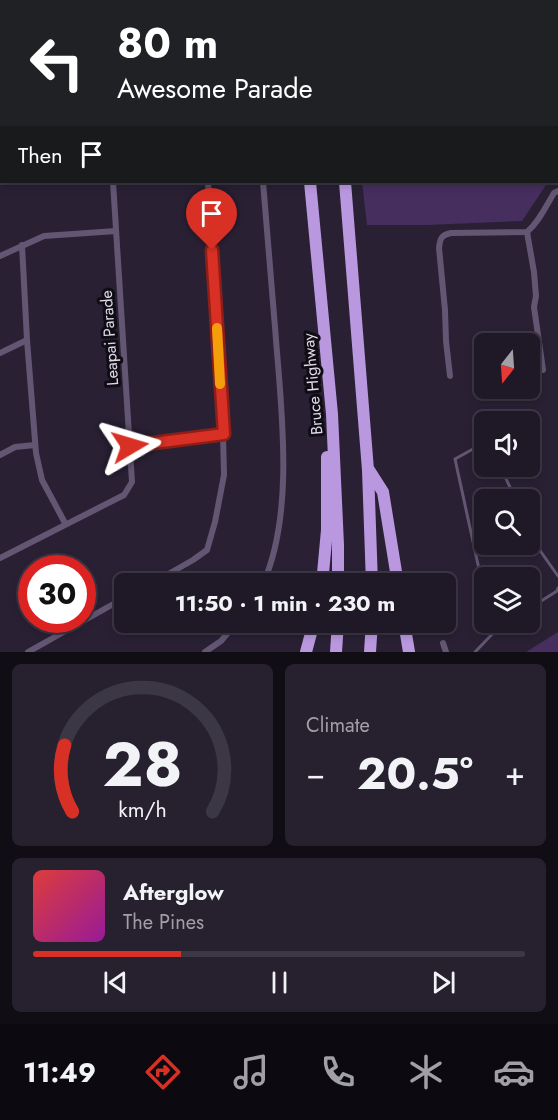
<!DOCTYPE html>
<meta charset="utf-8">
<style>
body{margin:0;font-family:Jost,sans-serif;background:#27212f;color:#f1f3f6;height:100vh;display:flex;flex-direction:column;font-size:22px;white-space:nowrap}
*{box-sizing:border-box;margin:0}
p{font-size:20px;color:#a1a0a7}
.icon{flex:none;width:33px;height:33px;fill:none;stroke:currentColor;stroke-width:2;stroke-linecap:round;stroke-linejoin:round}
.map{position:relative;height:652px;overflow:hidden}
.panel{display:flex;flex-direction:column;gap:12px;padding:12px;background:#110d15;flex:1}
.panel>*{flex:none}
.top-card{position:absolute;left:0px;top:0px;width:558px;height:183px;box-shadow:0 3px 9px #0003,0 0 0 2px #3c3744;background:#202124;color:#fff;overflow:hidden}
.needle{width:39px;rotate:197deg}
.fabs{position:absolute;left:474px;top:333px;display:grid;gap:12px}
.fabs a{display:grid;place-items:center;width:66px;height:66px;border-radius:9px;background:#1f1827;box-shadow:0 3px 9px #0003,0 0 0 2px #3c3744;font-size:30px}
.speed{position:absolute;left:18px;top:555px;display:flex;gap:12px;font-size:30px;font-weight:700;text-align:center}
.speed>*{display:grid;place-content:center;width:78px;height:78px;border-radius:50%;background:#1f1827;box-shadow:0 3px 9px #0003,0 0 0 2px #3c3744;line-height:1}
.speed .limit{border:9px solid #d22;background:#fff;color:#111}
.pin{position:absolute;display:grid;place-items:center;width:51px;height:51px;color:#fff;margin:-62px -26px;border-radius:50% 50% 50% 0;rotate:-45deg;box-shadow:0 0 6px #0007}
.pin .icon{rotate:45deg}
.me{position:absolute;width:66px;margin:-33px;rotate:83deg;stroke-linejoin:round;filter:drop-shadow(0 0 4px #0008)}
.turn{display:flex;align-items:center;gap:21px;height:126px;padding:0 18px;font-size:27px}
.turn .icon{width:78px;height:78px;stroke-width:2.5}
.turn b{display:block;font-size:42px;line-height:51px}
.then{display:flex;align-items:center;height:57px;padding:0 18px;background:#0003;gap:12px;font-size:22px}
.big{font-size:45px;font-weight:700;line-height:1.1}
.panel .tile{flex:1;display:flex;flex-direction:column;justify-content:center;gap:9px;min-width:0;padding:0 21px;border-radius:9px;background:#27212f}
.panel .dial{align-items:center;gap:0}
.dial svg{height:156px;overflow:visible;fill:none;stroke:#3c3744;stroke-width:7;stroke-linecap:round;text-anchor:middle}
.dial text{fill:#f1f3f6;stroke:none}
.song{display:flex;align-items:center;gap:18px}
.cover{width:72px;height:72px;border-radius:9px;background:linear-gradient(135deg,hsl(0 70% 55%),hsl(300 70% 35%))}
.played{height:6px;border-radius:3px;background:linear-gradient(90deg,#d93025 30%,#3c3744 30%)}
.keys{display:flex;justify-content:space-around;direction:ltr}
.heat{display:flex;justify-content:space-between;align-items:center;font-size:33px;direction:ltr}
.panel .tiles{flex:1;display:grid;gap:12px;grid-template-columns:1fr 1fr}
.tile:last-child{grid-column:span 2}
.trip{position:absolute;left:114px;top:573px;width:342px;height:60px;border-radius:9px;background:#1f1827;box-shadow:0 3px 9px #0003,0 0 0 2px #3c3744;font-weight:700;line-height:60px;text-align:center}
.tab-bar{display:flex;height:96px;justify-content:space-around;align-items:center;background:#0c0a10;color:#a1a0a7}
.tab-bar .icon{width:42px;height:42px}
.tab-bar .active{color:#d93025}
.tab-bar b{font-size:27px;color:#f1f3f6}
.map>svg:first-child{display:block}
.green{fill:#462e5e}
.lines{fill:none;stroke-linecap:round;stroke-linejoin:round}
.stream{stroke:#200039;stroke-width:2}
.lane{stroke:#635673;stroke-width:3}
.street{stroke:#635673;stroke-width:6}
.highway{stroke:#ba98df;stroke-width:12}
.route-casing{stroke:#8d1f18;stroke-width:15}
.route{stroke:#d93025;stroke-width:10}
.slow{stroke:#f59e0b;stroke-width:10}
.labels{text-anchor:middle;stroke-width:6;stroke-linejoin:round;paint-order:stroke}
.street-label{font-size:16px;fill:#e0dae8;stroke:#100c15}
</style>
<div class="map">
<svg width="558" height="652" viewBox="0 0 558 652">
<rect width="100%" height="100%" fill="#292034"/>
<g class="green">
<path d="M362,182H548L522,221L427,225H367Z"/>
<path d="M558,632V652H526Z"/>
</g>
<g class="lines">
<path class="stream" d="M0,82H2"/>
<g class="lane">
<path d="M484,445L482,444L455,459L484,592"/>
<path d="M500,466L516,500"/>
<path d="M530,528L541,552L558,576"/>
<path d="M530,608L557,591L558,588"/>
<path d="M475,652L501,625L506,622"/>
</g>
<g class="street">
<path d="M231,0L232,2"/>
<path d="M397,0L402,2"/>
<path d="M145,2L147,0"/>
<path d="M480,2V0"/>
<path d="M0,48H2"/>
<path d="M556,110L558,111"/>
<path d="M263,182C267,234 272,287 276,340C282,415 294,514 263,584"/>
<path d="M527,232L534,272L536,296L534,307L543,370"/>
<path d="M22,245L27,340L36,453L42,480L65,523"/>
<path d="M0,256L44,236L116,231"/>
<path d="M0,353L27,340"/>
<path d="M450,376L446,341L445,310L439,248C440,239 441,235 451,233L527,232C539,222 546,206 554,193L558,191"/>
<path d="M130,446L223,434"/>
<path d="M0,455L15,447L35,445"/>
<path d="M0,558L124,495L132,482L113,182"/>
<path d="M151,584L193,560L207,550L215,522L224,475L223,434L208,182"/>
<path d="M443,643L446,652"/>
<path d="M28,652L124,598"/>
<path d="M205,652L221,641L237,622"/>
</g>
<g class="highway">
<path d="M292,0V2"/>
<path d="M329,0V2"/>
<path d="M310,182L332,414L338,545V584"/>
<path d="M345,182L368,470L372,584"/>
<path d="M369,470L383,492L398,584"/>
<path d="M322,584L327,530V457"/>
<path d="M404,622L409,652"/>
<path d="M306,652L314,622"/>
<path d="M336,652L338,622"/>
<path d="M370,652L372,622"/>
</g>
</g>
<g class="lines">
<g class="route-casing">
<path id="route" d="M130,446L224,434L212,250"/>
</g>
<use href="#route" class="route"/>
<path class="slow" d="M217,328L220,384"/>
</g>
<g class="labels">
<g class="street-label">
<text transform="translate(109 338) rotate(-94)" y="6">Leapai Parade</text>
<text transform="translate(312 384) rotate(-95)" y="6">Bruce Highway</text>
</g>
</g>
</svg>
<div class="fabs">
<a><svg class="needle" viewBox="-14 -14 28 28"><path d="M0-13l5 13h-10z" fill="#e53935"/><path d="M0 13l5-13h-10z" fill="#a1a0a7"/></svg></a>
<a><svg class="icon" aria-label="sound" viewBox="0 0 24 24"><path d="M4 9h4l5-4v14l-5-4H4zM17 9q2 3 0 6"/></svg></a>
<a><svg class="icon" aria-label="search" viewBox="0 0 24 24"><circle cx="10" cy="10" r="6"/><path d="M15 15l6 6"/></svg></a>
<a><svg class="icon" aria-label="layers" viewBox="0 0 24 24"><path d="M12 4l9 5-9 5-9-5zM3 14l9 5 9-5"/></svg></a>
</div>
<div class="speed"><div class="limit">30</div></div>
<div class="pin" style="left:212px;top:250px;background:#d93025"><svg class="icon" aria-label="arrive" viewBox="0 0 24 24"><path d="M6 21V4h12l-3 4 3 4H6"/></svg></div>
<svg class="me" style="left:130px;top:446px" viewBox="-20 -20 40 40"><path d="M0-17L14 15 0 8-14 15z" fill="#d93025" stroke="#fff" stroke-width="4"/></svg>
<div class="trip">11:50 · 1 min · 230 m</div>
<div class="top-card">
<div class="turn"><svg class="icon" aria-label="left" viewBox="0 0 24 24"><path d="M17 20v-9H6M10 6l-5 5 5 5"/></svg><div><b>80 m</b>Awesome Parade</div></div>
<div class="then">Then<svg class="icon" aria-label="arrive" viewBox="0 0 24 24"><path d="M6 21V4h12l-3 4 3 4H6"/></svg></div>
</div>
</div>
<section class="panel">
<div class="tiles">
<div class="tile dial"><svg viewBox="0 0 100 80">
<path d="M14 69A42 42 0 1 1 86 69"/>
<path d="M14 69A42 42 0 0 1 10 35" stroke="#d93025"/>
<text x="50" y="56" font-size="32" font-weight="700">28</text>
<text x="50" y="72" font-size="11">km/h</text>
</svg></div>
<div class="tile"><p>Climate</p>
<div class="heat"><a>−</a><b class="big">20.5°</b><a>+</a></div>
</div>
<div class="tile">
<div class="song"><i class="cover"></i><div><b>Afterglow</b><p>The Pines</p></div></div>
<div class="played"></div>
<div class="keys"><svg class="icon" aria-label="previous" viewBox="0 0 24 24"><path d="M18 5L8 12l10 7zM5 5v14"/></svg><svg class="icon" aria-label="pause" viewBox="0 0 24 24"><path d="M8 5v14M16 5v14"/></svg><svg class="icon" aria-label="next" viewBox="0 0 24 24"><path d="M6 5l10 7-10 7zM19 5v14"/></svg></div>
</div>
</div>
</section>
<nav class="tab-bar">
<b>11:49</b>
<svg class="icon active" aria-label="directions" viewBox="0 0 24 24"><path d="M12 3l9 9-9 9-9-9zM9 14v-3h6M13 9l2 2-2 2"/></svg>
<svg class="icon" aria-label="music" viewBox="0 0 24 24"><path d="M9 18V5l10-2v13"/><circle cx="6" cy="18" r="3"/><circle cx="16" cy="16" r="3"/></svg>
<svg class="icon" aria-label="phone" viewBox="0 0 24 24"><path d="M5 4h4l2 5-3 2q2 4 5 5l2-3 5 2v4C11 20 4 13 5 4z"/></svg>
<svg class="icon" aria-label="climate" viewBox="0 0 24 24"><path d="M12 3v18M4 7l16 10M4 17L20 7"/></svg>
<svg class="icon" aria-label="car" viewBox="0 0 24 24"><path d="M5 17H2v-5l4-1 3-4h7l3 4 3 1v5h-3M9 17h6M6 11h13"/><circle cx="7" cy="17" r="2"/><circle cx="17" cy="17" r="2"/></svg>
</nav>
